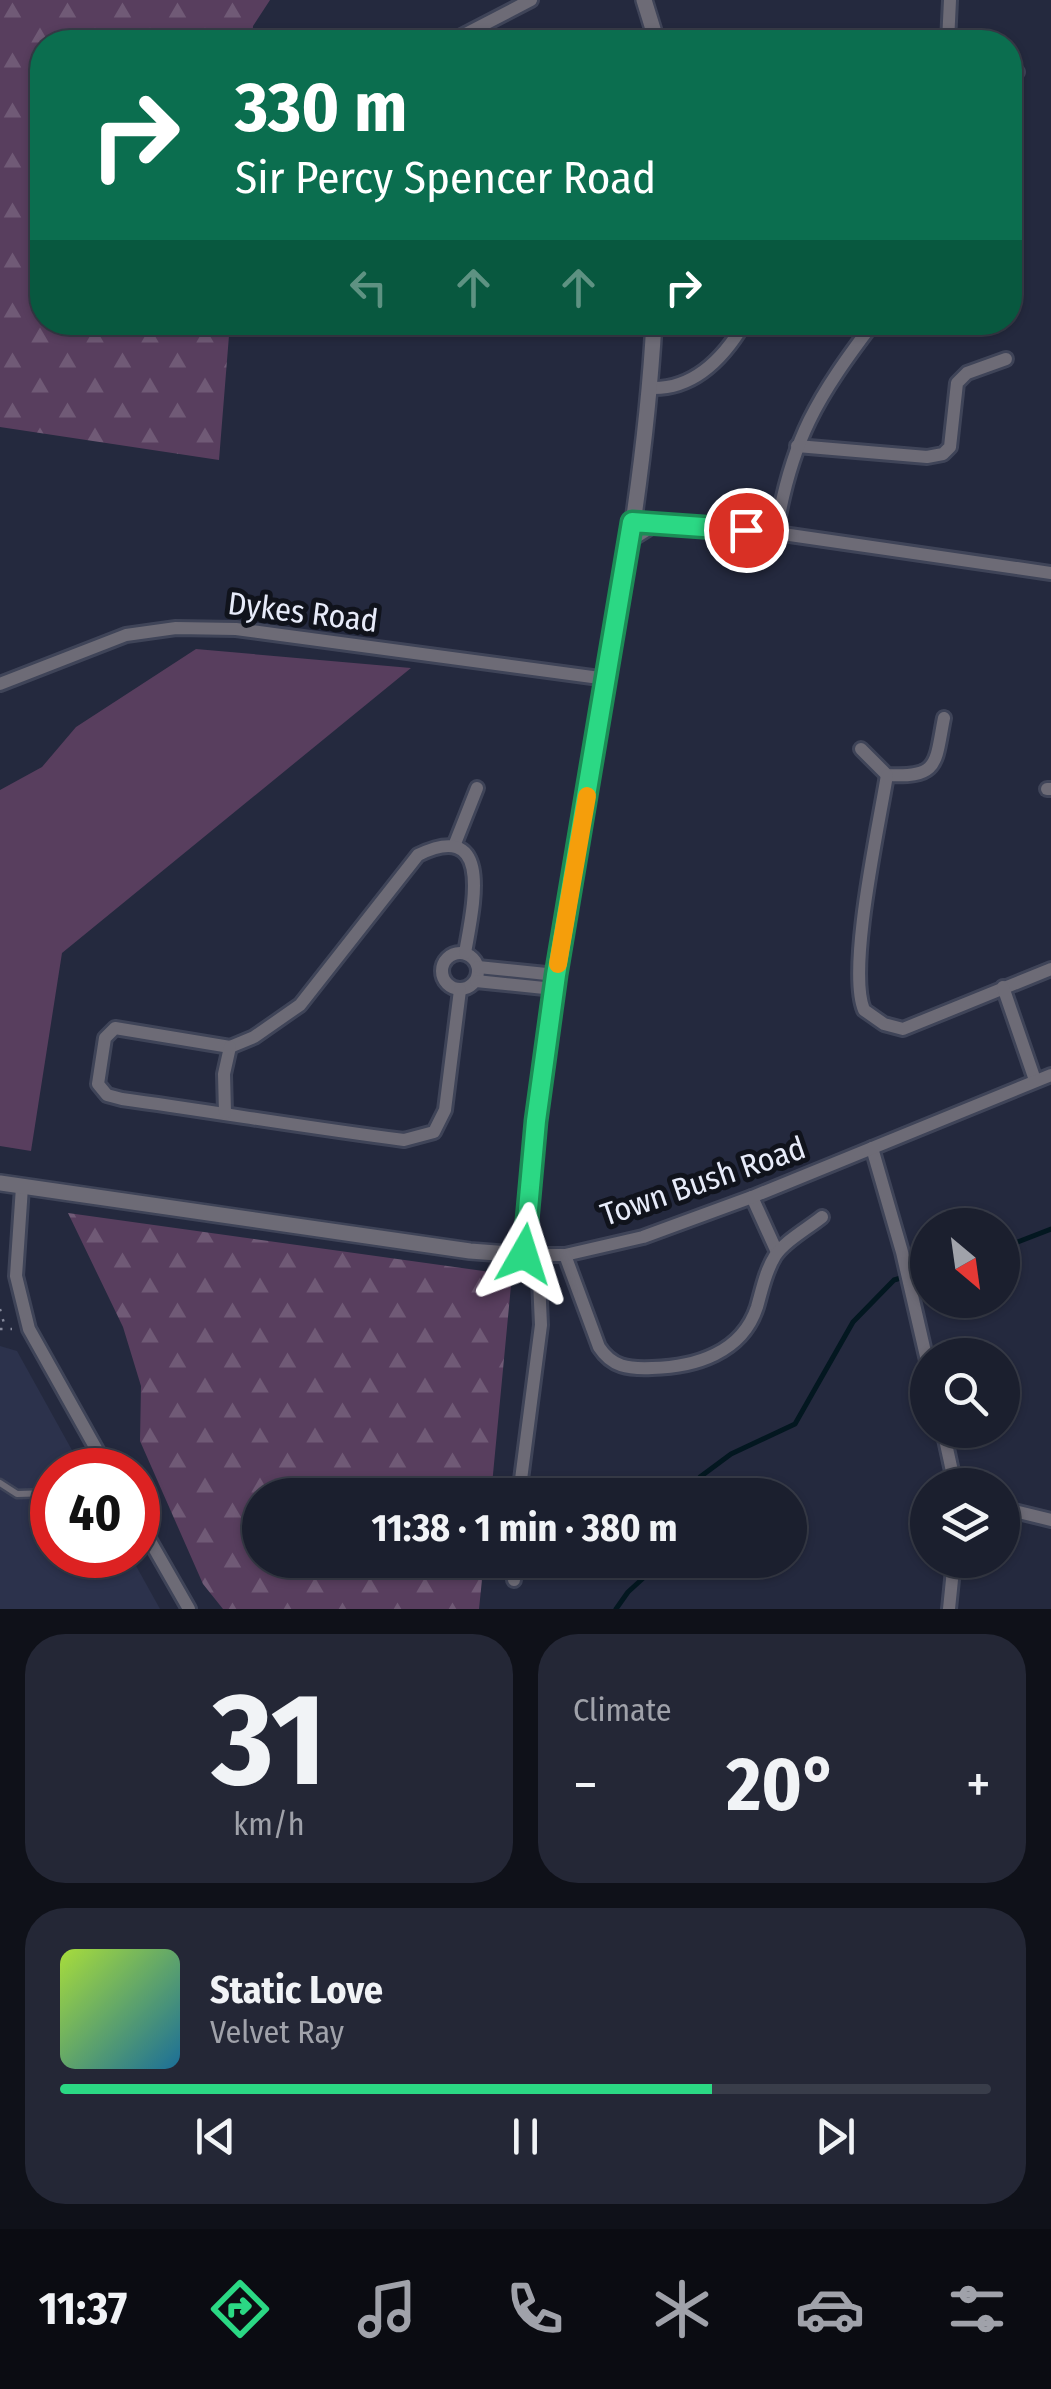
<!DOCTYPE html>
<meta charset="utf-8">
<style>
body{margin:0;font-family:"Fira Sans Condensed",sans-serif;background:#242736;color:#f1f3f6;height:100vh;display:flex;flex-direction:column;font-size:38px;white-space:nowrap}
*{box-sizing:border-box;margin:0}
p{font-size:32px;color:#a0a2aa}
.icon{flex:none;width:55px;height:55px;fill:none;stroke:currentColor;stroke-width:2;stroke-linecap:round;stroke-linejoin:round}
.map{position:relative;height:1609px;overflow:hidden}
.panel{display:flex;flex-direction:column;gap:25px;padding:25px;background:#0f1119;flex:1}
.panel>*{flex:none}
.banner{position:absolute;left:30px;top:30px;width:992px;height:305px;border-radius:40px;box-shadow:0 2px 8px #0004,0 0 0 2px #393d4a;background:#0b6e4f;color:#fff;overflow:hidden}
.needle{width:65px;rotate:151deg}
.fabs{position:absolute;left:910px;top:1208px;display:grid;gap:20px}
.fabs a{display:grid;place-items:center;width:110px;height:110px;border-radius:50%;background:#1b1f2e;box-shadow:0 2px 8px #0004,0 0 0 2px #393d4a;font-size:50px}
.speed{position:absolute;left:30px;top:1448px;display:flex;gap:20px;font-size:50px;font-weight:700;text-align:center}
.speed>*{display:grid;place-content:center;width:130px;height:130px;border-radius:50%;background:#1b1f2e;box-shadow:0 2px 8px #0004,0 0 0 2px #393d4a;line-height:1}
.speed .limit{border:15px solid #d22;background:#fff;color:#111}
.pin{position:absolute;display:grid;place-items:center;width:85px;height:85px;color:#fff;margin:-42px;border:5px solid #fff;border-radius:50%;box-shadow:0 2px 10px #0007}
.me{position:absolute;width:110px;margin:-55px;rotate:6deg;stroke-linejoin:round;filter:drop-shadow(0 0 8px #0008)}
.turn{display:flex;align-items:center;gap:35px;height:210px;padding:0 40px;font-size:45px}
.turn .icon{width:130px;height:130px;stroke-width:2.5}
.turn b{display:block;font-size:70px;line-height:85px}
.lanes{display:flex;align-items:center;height:95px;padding:0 40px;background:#0003;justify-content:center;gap:50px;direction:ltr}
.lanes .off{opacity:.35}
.big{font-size:75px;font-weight:700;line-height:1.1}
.panel .widget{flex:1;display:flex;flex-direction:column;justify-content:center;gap:15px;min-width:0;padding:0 35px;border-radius:40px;background:#242736}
.panel .dial{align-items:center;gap:0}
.dial b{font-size:130px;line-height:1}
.song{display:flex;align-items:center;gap:30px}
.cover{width:120px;height:120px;border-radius:15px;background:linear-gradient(135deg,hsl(80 70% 55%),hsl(200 70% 35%))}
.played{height:10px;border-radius:5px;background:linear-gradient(90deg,#2bd884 70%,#393d4a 70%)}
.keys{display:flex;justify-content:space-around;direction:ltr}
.heat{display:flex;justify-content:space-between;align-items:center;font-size:55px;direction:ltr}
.panel .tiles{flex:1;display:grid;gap:25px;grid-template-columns:1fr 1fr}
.widget:last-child{grid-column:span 2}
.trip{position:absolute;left:242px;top:1478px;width:565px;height:100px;border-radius:50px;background:#1b1f2e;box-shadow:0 2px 8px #0004,0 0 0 2px #393d4a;font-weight:700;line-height:100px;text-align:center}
.menu{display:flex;height:160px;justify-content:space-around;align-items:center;background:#0b0c12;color:#a0a2aa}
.menu .icon{width:70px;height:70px}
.menu .on{color:#2bd884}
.menu b{font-size:45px;color:#f1f3f6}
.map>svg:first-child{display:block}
.built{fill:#2c324c}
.grass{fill:#583e5e}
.forest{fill:url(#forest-firs)}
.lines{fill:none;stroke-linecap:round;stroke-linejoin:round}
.stream{stroke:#031720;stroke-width:5}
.service-casing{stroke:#3f4458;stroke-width:11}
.minor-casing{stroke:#3f4458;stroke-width:18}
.tertiary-casing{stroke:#3f4458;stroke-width:20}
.path{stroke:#85899b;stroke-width:2.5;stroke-dasharray:2.5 8;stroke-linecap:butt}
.service{stroke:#6d6b76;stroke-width:6}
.minor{stroke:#6d6b76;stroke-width:12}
.tertiary{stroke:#6d6b76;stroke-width:15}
.route-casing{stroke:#1c8c56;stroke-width:25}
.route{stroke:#2bd884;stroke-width:18}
.slow{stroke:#f59e0b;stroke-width:18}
.labels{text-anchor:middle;stroke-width:10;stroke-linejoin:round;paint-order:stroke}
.street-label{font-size:32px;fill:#e7ebf9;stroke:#10131c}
</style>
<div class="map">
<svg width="1051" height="1609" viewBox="0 0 1051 1609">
<defs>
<pattern id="forest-firs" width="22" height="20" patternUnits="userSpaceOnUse" patternTransform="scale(2.5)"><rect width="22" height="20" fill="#583e5e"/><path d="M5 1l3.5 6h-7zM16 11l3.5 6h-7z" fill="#705a76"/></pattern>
</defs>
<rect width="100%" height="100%" fill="#24293e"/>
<path class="built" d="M0,1346L17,1351L83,1470H52V1555H130L160,1609H0Z"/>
<path class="grass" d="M196,649L411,668L62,953L31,1151L0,1146V790L42,767L76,727Z"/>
<g class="forest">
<path d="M0,0H270L253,26L252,42H42V322L230,323L219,460L0,427Z"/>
<path d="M68,1213L512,1275L491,1495H260V1560H484L479,1609H223L203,1584L140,1441L141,1386L123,1327Z"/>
</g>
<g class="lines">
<g class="stream">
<path d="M1002,1248L1051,1229"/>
<path d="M696,1495L700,1477L731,1454L795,1424L853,1322L894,1280L928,1270"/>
<path d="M616,1609L628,1592L663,1560"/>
</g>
<g class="service-casing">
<path id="service" d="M0,1483L17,1494L52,1493"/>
</g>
<g class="minor-casing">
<g id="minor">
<path d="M450,42L531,0"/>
<path d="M927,42H950"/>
<path d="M948,42L950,0"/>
<path d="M1010,69L1017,72"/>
<path d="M650,388C694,390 724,358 745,322"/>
<path d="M797,446L927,457L943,454L950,447L957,383L967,373L1006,359"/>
<path d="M647,524L776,533L1051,573"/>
<path d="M776,533C791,439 818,396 874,322"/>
<path d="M0,684L126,635L176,628L236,629L607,679"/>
<path d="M861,749L887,775C940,778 935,763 944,718"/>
<path d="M887,775C879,825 847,969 864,1010L884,1024L903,1029L1051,969"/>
<path d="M1047,789H1051"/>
<path d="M454,846L477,788"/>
<circle cx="460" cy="971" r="18"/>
<path d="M478,967L556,975"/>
<path d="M476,981L554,989"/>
<path d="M1003,987L1035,1080"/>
<path d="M460,990L445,1110L434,1132L404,1140C310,1128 216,1112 122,1099L107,1095L98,1084L105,1038L115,1028L230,1047L254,1037L300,1005L418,855C496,817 472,911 465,953"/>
<path d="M225,1113L224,1074L230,1047"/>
<path d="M872,1148L902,1252L928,1365"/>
<path d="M22,1187L16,1276L29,1329L108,1470"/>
<path d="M752,1197L777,1252"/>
<path d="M524,1255H565L643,1237L752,1197L1051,1075"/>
<path d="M565,1255L599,1347C612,1367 628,1369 652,1368C695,1367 742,1353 757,1307C762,1290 765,1272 775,1256C785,1241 807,1229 822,1217"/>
<path d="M943,1430L955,1485"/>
<path d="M519,1495L541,1325L538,1257"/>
<path d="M1002,1508L1051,1520"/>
<path d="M138,1520L189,1609"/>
<path d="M514,1580L515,1560"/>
<path d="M949,1609L954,1560"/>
</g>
</g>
<g class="tertiary-casing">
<g id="tertiary">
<path d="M644,0L657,42"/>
<path d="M630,539L654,524"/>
<path d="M0,1183L470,1251L524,1255C533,1161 542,1068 556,976C588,758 642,542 654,322"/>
</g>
</g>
<g class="path">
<path d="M0,1309L5,1327"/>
<path d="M0,1329H12"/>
</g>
<use href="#service" class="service"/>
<use href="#minor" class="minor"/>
<use href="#tertiary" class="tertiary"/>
</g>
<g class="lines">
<g class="route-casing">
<path id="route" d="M524,1254L536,1121L556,975L632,522L746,530"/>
</g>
<use href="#route" class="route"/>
<path class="slow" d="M558,964L587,796"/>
</g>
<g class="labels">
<g class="street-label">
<text transform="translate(303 612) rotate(7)" y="11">Dykes Road</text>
<text transform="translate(703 1181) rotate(-19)" y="11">Town Bush Road</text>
</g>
</g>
</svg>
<div class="fabs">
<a><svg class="needle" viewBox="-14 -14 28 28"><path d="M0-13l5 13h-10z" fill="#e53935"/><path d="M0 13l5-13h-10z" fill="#a0a2aa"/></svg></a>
<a><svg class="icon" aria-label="search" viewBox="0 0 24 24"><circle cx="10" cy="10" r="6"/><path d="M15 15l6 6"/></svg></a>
<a><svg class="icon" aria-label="layers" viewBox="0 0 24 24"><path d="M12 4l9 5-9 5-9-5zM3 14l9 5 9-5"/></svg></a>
</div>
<div class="speed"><div class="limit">40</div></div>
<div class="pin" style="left:746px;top:530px;background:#d93025"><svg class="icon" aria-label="arrive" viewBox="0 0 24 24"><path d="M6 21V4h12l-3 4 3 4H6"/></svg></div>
<svg class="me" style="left:524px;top:1254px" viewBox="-20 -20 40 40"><path d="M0-17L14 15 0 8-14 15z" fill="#2bd884" stroke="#fff" stroke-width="4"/></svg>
<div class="trip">11:38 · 1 min · 380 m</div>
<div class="banner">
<div class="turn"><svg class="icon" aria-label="right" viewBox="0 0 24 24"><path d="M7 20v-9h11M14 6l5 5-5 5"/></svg><div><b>330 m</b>Sir Percy Spencer Road</div></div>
<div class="lanes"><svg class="icon off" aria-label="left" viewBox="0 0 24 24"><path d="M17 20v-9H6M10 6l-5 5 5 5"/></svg><svg class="icon off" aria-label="ahead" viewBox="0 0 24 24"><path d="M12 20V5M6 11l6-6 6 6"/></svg><svg class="icon off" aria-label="ahead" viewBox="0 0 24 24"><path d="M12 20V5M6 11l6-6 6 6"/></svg><svg class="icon" aria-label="right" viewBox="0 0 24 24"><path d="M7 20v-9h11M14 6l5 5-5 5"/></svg></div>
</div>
</div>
<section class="panel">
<div class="tiles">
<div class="widget dial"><b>31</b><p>km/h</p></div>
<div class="widget"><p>Climate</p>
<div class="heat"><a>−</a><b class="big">20°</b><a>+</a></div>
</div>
<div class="widget">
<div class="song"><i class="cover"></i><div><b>Static Love</b><p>Velvet Ray</p></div></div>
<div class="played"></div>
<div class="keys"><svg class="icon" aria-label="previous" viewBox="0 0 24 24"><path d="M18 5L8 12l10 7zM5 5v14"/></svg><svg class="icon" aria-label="pause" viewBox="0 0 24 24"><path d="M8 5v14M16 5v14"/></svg><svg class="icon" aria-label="next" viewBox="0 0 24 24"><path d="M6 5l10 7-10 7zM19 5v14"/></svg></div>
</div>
</div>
</section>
<nav class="menu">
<b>11:37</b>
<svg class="icon on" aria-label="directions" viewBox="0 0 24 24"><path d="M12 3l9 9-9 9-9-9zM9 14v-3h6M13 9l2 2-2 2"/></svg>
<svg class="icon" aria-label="music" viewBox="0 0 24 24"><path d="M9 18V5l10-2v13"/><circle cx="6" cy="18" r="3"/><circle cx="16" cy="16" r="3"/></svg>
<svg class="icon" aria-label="phone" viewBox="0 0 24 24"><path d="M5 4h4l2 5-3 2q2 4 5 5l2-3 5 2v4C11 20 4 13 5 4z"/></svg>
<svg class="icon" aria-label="climate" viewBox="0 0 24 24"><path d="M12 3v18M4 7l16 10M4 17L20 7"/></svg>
<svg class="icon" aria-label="car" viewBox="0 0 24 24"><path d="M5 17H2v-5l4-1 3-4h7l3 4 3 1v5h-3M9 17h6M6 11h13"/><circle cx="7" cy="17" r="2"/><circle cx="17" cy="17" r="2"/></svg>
<svg class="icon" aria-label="filters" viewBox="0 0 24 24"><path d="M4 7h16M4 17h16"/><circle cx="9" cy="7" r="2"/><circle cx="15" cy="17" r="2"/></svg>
</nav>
